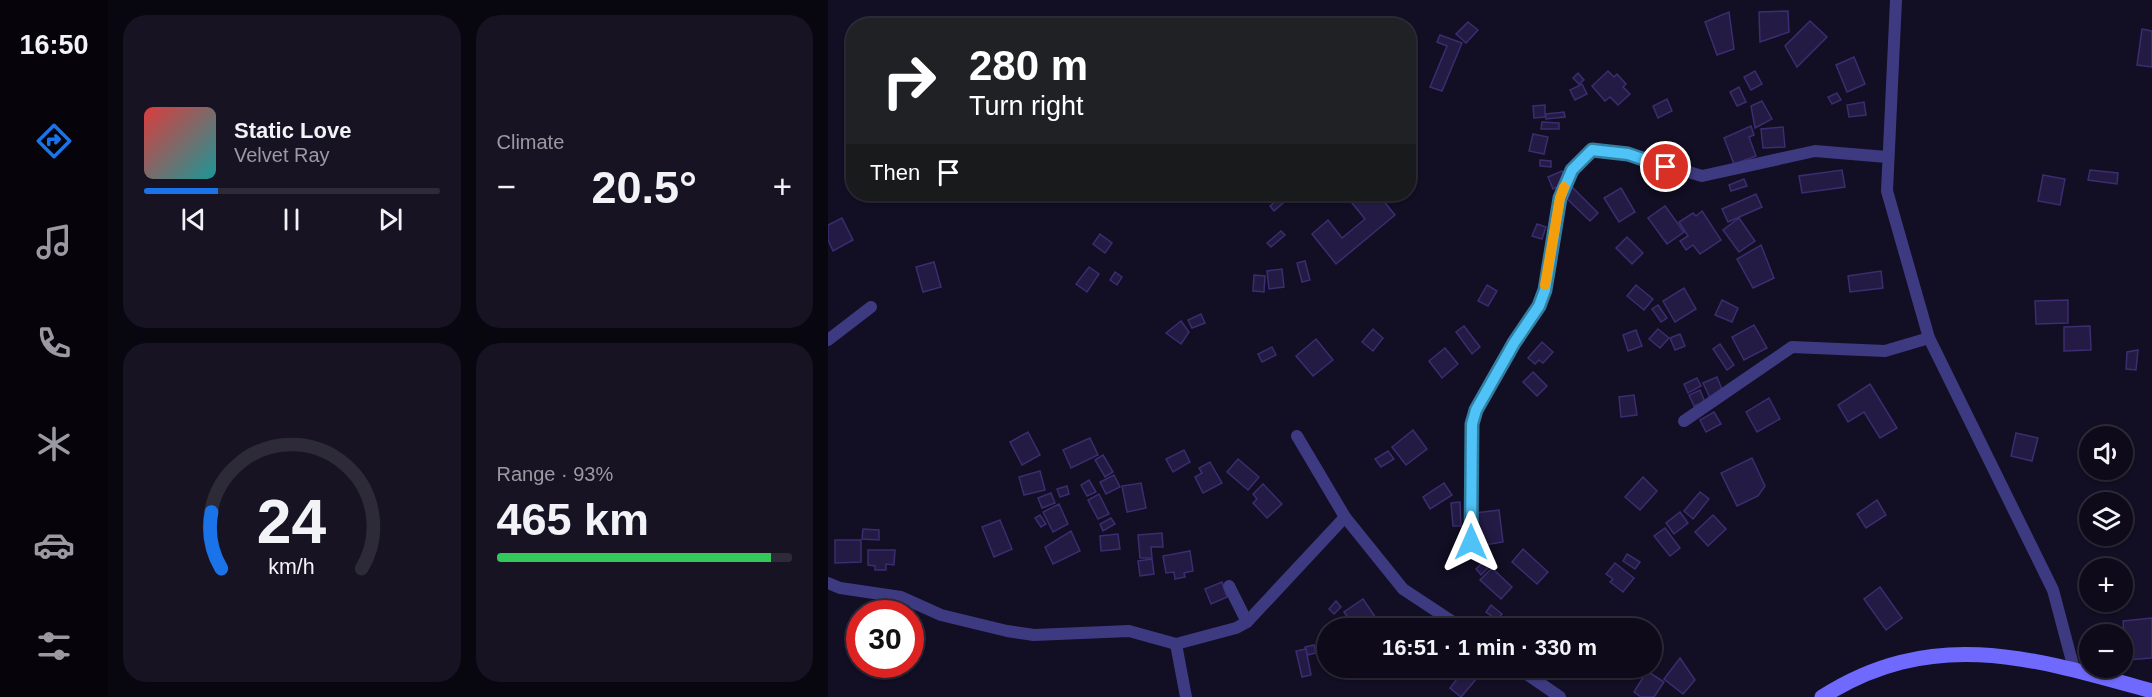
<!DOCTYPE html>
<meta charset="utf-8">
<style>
body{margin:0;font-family:Arial,sans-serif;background:#171323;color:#f1f3f6;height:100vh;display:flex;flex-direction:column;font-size:22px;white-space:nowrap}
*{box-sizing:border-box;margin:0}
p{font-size:20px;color:#9b9aa2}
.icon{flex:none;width:33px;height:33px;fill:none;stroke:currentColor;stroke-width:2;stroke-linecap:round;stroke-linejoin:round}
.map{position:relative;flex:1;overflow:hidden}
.panel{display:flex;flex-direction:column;gap:15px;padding:15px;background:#08060e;width:720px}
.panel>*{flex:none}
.hud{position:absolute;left:18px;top:18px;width:570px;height:183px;border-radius:24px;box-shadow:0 2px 4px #0004,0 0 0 2px #2e2b39;background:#202124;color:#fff;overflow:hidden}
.tools{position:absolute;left:1251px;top:426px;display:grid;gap:12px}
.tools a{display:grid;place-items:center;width:54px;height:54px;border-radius:50%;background:#0e0a1a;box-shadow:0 2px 4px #0004,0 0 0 2px #2e2b39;font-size:30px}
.speed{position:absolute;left:18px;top:600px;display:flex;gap:12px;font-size:30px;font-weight:700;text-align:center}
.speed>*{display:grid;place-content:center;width:78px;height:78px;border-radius:50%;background:#0e0a1a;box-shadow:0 2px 4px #0004,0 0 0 2px #2e2b39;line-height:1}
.speed .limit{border:9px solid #d22;background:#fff;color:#111}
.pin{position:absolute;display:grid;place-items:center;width:51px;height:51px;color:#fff;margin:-26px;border:3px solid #fff;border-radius:50%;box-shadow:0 2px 6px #0007}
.me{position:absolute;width:66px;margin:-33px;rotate:0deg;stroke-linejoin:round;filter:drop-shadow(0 0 4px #0008)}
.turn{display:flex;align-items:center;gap:21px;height:126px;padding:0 24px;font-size:27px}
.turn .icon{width:78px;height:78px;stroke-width:2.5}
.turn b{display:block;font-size:42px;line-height:51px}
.then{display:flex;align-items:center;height:57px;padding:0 24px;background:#0003;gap:12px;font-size:22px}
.big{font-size:45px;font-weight:600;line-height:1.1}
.panel .card{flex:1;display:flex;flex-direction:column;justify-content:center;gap:9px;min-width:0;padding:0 21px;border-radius:24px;background:#171323}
.panel .dial{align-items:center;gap:0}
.dial svg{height:156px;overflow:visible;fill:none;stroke:#2e2b39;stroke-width:7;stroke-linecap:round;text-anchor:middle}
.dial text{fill:#f1f3f6;stroke:none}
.song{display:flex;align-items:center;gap:18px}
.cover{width:72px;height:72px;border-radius:9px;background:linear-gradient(135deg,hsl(0 70% 55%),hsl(180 70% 35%))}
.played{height:6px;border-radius:3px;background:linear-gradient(90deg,#1a73e8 25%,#2e2b39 25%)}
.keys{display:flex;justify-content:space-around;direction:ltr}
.heat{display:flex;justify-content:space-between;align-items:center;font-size:33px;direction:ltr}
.charge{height:9px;border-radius:4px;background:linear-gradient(90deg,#34c759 93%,#2e2b39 0)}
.panel .tiles{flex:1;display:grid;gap:15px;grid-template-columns:repeat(2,1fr)}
.trip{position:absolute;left:489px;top:618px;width:345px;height:60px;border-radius:30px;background:#0e0a1a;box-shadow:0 2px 4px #0004,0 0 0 2px #2e2b39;font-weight:600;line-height:60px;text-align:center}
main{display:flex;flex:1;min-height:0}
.menu{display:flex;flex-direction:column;width:108px;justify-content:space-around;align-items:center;background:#06040a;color:#9b9aa2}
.menu .icon{width:42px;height:42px}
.menu .selected{color:#1a73e8}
.menu b{font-size:27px;color:#f1f3f6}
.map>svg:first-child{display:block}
.building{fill:#231b44;stroke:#3b2d6f;stroke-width:1.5}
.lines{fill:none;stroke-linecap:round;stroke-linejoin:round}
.minor{stroke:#3d3a81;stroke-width:12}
.secondary{stroke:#6f6afd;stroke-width:15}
.route-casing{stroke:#337fa1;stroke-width:15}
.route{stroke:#4fc3f7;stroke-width:10}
.slow{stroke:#f59e0b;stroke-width:10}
</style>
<main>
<nav class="menu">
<b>16:50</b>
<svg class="icon selected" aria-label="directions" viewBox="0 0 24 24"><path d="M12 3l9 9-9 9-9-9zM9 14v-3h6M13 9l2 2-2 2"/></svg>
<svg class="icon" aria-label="music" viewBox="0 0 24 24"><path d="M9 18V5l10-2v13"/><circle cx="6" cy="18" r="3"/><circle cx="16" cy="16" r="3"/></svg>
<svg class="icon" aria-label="phone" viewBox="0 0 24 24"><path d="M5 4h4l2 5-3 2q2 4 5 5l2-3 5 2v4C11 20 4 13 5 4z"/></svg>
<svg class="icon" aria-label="climate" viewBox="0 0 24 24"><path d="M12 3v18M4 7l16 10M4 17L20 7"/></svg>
<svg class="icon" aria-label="car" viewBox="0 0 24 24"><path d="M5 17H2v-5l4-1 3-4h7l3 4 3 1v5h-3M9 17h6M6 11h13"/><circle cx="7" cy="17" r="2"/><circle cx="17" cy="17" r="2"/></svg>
<svg class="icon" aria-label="filters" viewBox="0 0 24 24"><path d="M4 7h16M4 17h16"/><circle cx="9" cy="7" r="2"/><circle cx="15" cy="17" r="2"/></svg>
</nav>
<section class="panel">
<div class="tiles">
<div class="card">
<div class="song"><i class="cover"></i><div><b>Static Love</b><p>Velvet Ray</p></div></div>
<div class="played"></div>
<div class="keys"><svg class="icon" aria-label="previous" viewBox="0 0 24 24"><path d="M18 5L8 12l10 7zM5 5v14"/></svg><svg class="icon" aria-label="pause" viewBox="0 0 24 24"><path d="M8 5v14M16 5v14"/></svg><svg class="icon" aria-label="next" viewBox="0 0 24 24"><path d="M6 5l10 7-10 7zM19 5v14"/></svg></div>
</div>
<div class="card"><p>Climate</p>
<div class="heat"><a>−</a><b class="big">20.5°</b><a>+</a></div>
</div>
<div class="card dial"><svg viewBox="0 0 100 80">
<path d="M14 69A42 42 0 1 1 86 69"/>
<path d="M14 69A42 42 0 0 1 9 40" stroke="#1a73e8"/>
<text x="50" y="56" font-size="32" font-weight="700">24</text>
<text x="50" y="72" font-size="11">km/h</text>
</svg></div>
<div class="card"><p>Range · 93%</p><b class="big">465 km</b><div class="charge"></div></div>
</div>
</section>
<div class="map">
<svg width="1324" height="697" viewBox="0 0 1324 697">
<rect width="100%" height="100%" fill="#120e23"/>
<g class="building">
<path d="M960,11L961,32L932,42L931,12Z"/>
<path d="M901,12L906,49L889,55L877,22Z"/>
<path d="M271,17L274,23L259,26L258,24Z"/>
<path d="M982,21L999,37L969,67L957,46Z"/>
<path d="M640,22L650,30L638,43L628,34Z"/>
<path d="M1314,29L1324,31V67L1309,65Z"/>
<path d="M612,35L634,43L614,91L602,87L619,46L609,42Z"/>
<path d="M1026,57L1037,84L1019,92L1008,65Z"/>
<path d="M780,71L786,77L789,74L798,84L795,87L802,94L790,105L782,97L777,101L764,86Z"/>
<path d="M927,71L934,84L923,90L916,77Z"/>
<path d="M750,73L756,80L751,84L745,78Z"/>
<path d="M754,84L759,94L747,100L742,90Z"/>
<path d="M911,87L918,102L909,106L902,92Z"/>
<path d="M1009,93L1013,100L1004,104L1000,97Z"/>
<path d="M839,99L844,111L830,118L825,106Z"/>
<path d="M934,101L944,119L927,128L923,106Z"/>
<path d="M1036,102L1038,115L1021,117L1019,105Z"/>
<path d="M717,105V117L706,118L705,106Z"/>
<path d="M736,112L737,117L718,119V114Z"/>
<path d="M714,122L731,123V129H713Z"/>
<path d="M923,126L926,135L921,137L928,156L906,164L896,138Z"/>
<path d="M955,127L957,147L935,148L933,129Z"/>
<path d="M705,134L720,137L716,154L701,151Z"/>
<path d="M712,160L723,161V167L712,166Z"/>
<path d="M1014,170L1017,187L974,193L971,176Z"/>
<path d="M1262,170L1290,173L1289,184L1260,180Z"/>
<path d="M734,171L739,183L725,189L720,177Z"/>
<path d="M1215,175L1237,179L1232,205L1210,201Z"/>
<path d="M916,179L919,186L903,191L901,185Z"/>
<path d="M744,187L770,213L762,221L736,196Z"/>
<path d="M793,188L807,212L791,222L776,198Z"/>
<path d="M456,194L462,197L446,211L442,206Z"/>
<path d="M525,194H550L567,215L508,264L484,234L500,220L514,238L537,219L520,198Z"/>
<path d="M928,194L934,207L900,222L894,209Z"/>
<path d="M837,206L856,232L839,244L820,218Z"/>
<path d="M874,211L893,240L872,254L865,245L858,250L852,241L860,236L851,222L865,213L868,216Z"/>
<path d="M14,218L25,240L5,251L0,240V225Z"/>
<path d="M911,218L927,241L911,252L895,230Z"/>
<path d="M709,224L718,227L714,239L704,236Z"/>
<path d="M453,231L457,235L443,247L439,243Z"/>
<path d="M272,234L284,243L277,253L265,244Z"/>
<path d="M799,237L815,253L804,264L788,248Z"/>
<path d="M933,245L946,278L925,288L909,259Z"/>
<path d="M477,261L482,280L474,282L469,263Z"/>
<path d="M106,262L113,287L95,292L88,267Z"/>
<path d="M261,267L271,274L259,292L248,284Z"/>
<path d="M454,269L456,287L441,289L439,271Z"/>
<path d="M1053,271L1055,288L1022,292L1020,276Z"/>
<path d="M287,272L294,277L289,285L282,280Z"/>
<path d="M426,275L437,276L436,292L425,291Z"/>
<path d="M659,285L669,291L660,306L650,301Z"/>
<path d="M808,285L825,299L816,310L799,296Z"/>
<path d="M856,288L868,309L847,322L835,301Z"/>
<path d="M894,300L910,308L904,322L887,315Z"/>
<path d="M1240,300V323L1208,324L1207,301Z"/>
<path d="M830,305L839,318L833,322L824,309Z"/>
<path d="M373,314L377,323L364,328L360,320Z"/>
<path d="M353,321L361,332L353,344L338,333Z"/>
<path d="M926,325L939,348L916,360L904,337Z"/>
<path d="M636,326L652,347L644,354L628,332Z"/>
<path d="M1262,326L1263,350L1236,351V327Z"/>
<path d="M545,329L555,338L545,351L534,342Z"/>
<path d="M830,329L841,338L832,348L821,339Z"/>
<path d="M808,330L814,346L800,351L795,335Z"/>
<path d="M852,334L857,346L847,350L842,338Z"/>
<path d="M488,339L505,360L485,376L468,356Z"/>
<path d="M714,342L725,352L715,363L711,360L707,364L700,358Z"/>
<path d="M892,344L906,365L899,370L885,349Z"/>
<path d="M444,347L448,355L434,362L430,354Z"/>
<path d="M617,348L630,364L614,378L601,361Z"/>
<path d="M1310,350L1308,370L1298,369L1299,352Z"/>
<path d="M705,372L719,386L709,396L695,382Z"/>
<path d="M889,377L895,392L882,398L875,383Z"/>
<path d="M869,378L873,386L860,393L856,384Z"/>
<path d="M1042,384L1069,428L1052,438L1036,412L1020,422L1010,405Z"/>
<path d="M872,390L877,402L866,406L861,395Z"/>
<path d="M806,395L809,415L793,417L791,397Z"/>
<path d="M941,398L952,419L929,432L918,412Z"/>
<path d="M886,412L893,424L878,432L872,420Z"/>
<path d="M585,430L599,449L578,465L564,447Z"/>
<path d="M200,432L212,455L194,465L182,442Z"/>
<path d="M1188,433L1210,438L1204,461L1183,456Z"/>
<path d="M262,438L270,455L243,468L235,450Z"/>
<path d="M356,450L362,462L345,472L338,459Z"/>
<path d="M560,451L566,459L553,467L547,459Z"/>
<path d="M275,455L285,472L277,477L267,460Z"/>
<path d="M924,458L937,486L930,496L909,506L893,473Z"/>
<path d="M410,459L431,477L420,490L399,472Z"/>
<path d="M382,462L394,483L375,493L367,477L374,473L371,468Z"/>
<path d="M212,471L217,490L196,495L191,477Z"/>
<path d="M286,475L292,487L278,494L272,482Z"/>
<path d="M815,477L829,491L812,510L797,497Z"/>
<path d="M261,480L268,492L259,496L253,485Z"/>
<path d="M313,483L318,508L299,512L294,486Z"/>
<path d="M616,483L624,495L602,509L595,497Z"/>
<path d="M435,484L454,504L439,518L425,503L429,499L425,494Z"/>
<path d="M239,486L241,494L232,497L229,489Z"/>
<path d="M872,492L881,499L865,519L856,511Z"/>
<path d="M223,493L227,503L214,508L210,498Z"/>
<path d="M271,494L281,514L270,519L260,500Z"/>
<path d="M1049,500L1058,515L1038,528L1029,514Z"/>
<path d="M632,502L633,526H625L623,503Z"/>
<path d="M231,504L240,524L225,532L215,512Z"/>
<path d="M671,510L675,542L657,545L656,535L650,536L647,513Z"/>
<path d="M852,512L860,523L846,534L838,523Z"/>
<path d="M212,515L218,524L213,527L207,518Z"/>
<path d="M885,515L898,529L880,546L867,532Z"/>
<path d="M283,518L287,524L275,531L272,524Z"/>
<path d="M172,520L184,549L166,557L154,527Z"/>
<path d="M837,528L852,548L842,556L826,536Z"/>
<path d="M35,529L51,530V540L34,539Z"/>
<path d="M243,531L252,551L225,564L217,547Z"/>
<path d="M334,533L335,547H323L324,558H312L310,535Z"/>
<path d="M290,534L292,549L273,551L272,536Z"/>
<path d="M7,540H33V562L7,563Z"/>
<path d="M695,549L720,572L709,584L684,562Z"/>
<path d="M40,550H67L66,565L58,564V570H47V566L40,565Z"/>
<path d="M362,551L365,571L356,573L357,577L347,579L346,572L338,573L335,556Z"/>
<path d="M799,554L812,562L807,569L795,561Z"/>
<path d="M662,555L667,561L653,575L648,569Z"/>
<path d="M324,559L326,574L312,576L310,561Z"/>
<path d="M787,563L806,578L795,592L782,582L785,579L778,574Z"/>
<path d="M664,568L684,587L673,599L652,580Z"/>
<path d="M394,582L399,597L383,604L377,589Z"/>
<path d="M1052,587L1074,618L1058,630L1036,599Z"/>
<path d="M535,599L550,621L539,628H527L516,612Z"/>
<path d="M508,601L513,607L506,614L501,609Z"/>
<path d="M663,605L674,614L669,620L658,612Z"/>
<path d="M1324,618V658L1298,660L1295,621Z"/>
<path d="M486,645L488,653L479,655L477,647Z"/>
<path d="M478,649L483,675L474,677L468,651Z"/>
<path d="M852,658L867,680L855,694L836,679Z"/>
<path d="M637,668H650L655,671L633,697L622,688Z"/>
<path d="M819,671L836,682L826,697H813L806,692Z"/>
</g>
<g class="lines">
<g class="minor">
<path d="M1068,0L1059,191L1101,338L1225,590L1246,669"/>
<path d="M0,340L43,307"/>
<path d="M856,421L964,347L1057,351L1101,338"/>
<path d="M469,436L517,517L575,589L634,628"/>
<path d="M643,542L644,425C652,396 670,368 686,343C694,330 705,318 712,304C734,253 716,190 764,150L800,154L874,176L987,151L1059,157"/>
<path d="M0,583L12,588L73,597L113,615L179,631L206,635L301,631L348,644L408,628L419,622L517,517"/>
<path d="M401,586L419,622"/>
<path d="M348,644L358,697"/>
<path d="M690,668L732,697"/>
</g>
<path class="secondary" d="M994,697C1105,626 1206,658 1324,691"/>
</g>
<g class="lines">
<g class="route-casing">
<path id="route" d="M643,542L644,424L648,410L686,343L711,306L717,290L732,198L744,170L764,150L800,154L838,167"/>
</g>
<use href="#route" class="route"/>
<path class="slow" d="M717,285L732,198L736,187"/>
</g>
</svg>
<div class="tools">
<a><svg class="icon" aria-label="sound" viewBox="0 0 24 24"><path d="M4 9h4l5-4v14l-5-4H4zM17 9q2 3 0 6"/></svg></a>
<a><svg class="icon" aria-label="layers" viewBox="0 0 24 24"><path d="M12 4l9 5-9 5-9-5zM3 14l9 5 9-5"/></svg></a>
<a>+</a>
<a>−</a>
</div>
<div class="speed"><div class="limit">30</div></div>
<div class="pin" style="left:838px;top:167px;background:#d93025"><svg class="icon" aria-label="arrive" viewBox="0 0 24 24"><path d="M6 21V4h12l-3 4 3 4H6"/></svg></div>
<svg class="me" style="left:643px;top:542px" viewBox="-20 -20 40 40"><path d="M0-17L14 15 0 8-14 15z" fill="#4fc3f7" stroke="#fff" stroke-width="4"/></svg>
<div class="trip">16:51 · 1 min · 330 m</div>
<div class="hud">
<div class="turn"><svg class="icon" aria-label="right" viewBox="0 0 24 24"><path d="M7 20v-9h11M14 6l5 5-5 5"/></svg><div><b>280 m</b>Turn right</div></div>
<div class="then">Then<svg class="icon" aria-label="arrive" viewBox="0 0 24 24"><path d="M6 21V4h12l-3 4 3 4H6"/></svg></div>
</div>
</div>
</main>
